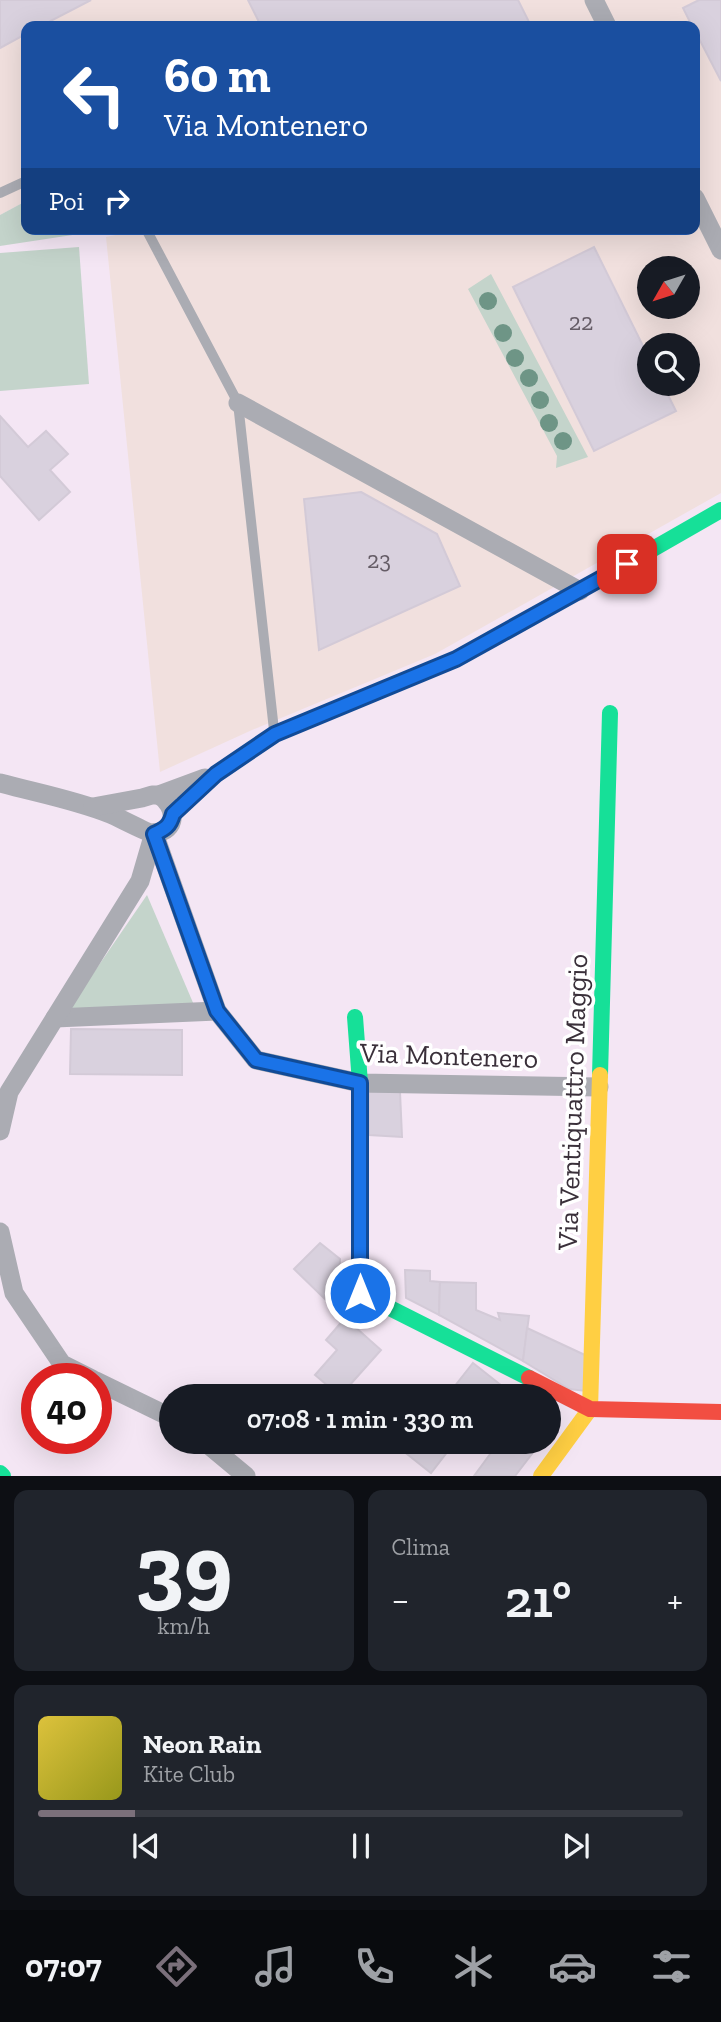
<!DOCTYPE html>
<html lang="it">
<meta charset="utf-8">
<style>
body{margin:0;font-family:"Zilla Slab",serif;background:#20242c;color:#f1f3f6;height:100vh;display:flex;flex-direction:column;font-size:26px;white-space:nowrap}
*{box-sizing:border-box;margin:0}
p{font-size:23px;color:#9ea1a6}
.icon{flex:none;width:38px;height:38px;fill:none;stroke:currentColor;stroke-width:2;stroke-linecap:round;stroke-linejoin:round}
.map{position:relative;height:1476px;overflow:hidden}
.drawer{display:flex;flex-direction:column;gap:14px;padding:14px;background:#0d0f14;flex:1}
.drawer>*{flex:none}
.guide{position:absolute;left:21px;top:21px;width:679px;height:214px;border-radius:14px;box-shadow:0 7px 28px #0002;background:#1a4fa0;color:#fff;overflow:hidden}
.needle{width:46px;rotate:231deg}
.tools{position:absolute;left:637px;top:256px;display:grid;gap:14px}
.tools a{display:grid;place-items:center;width:63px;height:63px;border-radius:50%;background:#171b24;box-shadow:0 7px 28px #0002;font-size:35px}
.speed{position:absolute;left:21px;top:1363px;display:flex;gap:14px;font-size:35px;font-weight:700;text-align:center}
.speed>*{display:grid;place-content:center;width:91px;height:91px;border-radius:50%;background:#171b24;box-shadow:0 7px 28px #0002;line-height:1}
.speed .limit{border:10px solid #d22;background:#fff;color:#111}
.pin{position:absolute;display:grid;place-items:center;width:60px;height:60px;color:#fff;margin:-30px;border-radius:14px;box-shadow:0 4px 10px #0006}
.me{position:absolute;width:77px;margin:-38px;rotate:0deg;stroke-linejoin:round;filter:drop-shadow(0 0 5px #0008)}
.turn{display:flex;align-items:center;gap:24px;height:147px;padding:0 28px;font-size:32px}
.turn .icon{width:91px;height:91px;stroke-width:2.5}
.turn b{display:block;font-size:49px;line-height:60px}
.then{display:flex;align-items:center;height:66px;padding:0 28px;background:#0003;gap:14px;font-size:26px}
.big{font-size:52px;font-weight:600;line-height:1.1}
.drawer .widget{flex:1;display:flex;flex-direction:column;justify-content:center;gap:10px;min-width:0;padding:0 24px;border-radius:14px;background:#20242c}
.drawer .dial{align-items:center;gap:0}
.dial b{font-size:91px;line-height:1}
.song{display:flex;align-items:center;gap:21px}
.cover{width:84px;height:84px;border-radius:10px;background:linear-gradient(135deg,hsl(50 70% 55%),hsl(60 70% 35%))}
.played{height:7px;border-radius:4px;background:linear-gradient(90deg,#7b707b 15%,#363941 15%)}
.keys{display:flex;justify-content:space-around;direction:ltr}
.heat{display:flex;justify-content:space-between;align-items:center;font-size:38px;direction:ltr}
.drawer .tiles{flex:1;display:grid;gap:14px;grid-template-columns:1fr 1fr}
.widget:last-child{grid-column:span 2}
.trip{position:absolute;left:159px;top:1384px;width:402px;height:70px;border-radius:35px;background:#171b24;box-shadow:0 7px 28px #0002;font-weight:600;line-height:70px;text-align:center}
.tab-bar{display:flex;height:112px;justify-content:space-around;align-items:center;background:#090b0e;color:#9ea1a6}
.tab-bar .icon{width:49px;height:49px}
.tab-bar .current{color:#7b707b}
.tab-bar b{font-size:32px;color:#f1f3f6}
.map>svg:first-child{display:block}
.commercial{fill:#f1e0de;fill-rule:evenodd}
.green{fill:#c4d4cb}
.building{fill:#d9d1de;stroke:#d3cad7;stroke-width:2}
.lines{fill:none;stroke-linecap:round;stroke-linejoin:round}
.lane{stroke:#abacb3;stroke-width:10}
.street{stroke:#abacb3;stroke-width:19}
.fast{stroke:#16e098;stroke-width:16}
.slow{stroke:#ffcf43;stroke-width:16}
.jam{stroke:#f24e42;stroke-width:16}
.tree{fill:#6e9586}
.route-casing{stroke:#114b97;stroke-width:18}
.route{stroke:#1a73e8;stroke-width:12}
.labels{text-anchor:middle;stroke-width:7;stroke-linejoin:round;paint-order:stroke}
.number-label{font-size:24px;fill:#655c66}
.street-label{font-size:28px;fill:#3a303a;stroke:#fff}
</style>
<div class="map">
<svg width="721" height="1476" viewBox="0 0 721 1476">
<rect width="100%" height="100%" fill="#f4e6f4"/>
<path class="commercial" d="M0,0H721V493L435,654L252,730L160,772L106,237L125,233L122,229H695V26H26V201L0,215ZM649,268H688V306H649ZM649,345H688V383H649Z"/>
<g class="green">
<path d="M26,201V229H112L0,246V215Z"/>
<path d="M79,247L89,384L0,391V253Z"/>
<path d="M491,274L588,457L556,468L557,456L468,289Z"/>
<path d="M147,895L194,1005L68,1010Z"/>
</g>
<g class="building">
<path d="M0,0H91L41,26H26V34L0,48Z"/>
<path d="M248,0H518L531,26H261Z"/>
<path d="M699,0H721V81L695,31V26H692L683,8Z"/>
<path d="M594,247L649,358V383H662L676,411L594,451L513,287Z"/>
<path d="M0,416L28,447L46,431L68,454L50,470L70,492L39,520L0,476Z"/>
<path d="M361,492L437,534L460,586L319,650L304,499Z"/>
<path d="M71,1029L182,1030V1075L70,1074Z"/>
<path d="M369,1092H400L402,1137L369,1135Z"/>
<path d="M320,1243L340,1259L339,1288L328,1302L294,1269Z"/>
<path d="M405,1270L430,1271V1281L440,1282L439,1315L406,1298Z"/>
<path d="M440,1282L476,1283V1310L500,1320L498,1313L529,1316L523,1361L439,1315Z"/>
<path d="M345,1318L381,1350L340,1396L315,1375L337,1350L326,1340Z"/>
<path d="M527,1328L587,1356L586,1391L569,1389L523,1361Z"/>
<path d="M473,1363L511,1393L509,1396H447Z"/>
<path d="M394,1442H455L431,1473L393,1443Z"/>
<path d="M499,1442H541L515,1476H474Z"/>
</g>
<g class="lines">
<g class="lane">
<path d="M0,193L26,181"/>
<path d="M146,229L238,403L274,730"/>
</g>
<g class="street">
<path d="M594,0L607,26"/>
<path d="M695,198L721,250"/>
<path d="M238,403L580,591"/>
<path d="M0,783C37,793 75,800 110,814C118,817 149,834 154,833C178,832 177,806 159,795"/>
<path d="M93,807L142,798L152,795H159L205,778"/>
<path d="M154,833L217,1011L256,1060L360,1083L599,1087"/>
<path d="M55,1018L217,1011"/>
<path d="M0,1131L9,1092L140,881L154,833"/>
<path d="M0,1232L14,1293L62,1364L92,1379"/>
<path d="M96,1381L172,1418"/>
<path d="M205,1442L246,1476"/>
</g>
<g class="fast">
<path d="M618,569L721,510"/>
<path d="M355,1017L360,1083V1293L529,1378"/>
<path d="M600,1075L610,713"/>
<path d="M0,1473L3,1476"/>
</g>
<g class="slow">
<path d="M173,814L216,774L275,734L456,659L618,569"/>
<path d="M541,1476L590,1409L600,1075"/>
</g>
<path class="jam" d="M529,1378L590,1409L721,1412"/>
</g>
<g class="tree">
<circle cx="488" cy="301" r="9"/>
<circle cx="503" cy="333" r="9"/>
<circle cx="515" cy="358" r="9"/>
<circle cx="529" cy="378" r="9"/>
<circle cx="540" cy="400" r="9"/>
<circle cx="549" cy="423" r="9"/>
<circle cx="563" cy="441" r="9"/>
</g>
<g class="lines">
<g class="route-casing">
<path id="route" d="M360,1293V1083L256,1060L217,1011L154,834C165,829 170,826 173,814L216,774L275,734L456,659L627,564"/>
</g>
<use href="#route" class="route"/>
</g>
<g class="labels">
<g class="number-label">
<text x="581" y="330">22</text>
<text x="379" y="568">23</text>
</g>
<g class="street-label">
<text transform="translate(449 1055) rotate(2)" y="10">Via Montenero</text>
<text transform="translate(572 1102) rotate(-88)" y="10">Via Ventiquattro Maggio</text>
</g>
</g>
</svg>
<div class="tools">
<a><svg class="needle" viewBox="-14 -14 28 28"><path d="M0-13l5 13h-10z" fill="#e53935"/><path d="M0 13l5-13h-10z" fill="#9ea1a6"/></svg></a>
<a><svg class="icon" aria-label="search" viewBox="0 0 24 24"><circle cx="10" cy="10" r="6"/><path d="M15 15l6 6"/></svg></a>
</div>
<div class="speed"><div class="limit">40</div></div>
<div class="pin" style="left:627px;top:564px;background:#d93025"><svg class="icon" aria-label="arrive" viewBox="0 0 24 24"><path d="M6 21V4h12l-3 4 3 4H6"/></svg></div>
<svg class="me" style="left:360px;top:1293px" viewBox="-20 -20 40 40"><circle r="17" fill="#1a73e8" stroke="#fff" stroke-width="3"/><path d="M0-11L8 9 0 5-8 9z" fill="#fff"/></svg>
<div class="trip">07:08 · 1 min · 330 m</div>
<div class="guide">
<div class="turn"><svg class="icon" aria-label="left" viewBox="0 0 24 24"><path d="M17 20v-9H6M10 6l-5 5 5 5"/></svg><div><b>60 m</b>Via Montenero</div></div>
<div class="then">Poi<svg class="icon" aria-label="right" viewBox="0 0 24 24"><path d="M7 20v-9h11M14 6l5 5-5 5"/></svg></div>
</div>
</div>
<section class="drawer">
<div class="tiles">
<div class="widget dial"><b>39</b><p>km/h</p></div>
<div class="widget"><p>Clima</p>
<div class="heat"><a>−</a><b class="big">21°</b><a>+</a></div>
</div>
<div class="widget">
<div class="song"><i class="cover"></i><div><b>Neon Rain</b><p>Kite Club</p></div></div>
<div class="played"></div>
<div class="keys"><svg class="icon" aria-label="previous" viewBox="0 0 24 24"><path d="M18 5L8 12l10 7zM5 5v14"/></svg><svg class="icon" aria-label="pause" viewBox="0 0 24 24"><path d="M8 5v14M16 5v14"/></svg><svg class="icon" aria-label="next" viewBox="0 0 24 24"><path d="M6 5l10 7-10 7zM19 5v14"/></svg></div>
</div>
</div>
</section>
<nav class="tab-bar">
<b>07:07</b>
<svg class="icon current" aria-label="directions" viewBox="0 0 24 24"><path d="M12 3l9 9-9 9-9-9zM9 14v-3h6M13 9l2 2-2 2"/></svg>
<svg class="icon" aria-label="music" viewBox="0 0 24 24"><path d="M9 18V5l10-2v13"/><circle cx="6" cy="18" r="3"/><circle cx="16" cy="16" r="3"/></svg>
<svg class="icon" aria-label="phone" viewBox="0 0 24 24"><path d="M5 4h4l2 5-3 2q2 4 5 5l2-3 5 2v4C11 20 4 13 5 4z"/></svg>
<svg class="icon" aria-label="climate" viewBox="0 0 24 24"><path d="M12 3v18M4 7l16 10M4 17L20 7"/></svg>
<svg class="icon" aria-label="car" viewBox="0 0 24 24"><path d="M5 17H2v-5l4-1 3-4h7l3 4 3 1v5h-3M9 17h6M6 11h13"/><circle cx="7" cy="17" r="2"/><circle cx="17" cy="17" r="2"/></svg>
<svg class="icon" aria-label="filters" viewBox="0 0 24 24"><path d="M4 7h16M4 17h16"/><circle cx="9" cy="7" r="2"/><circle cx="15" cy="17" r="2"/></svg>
</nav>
